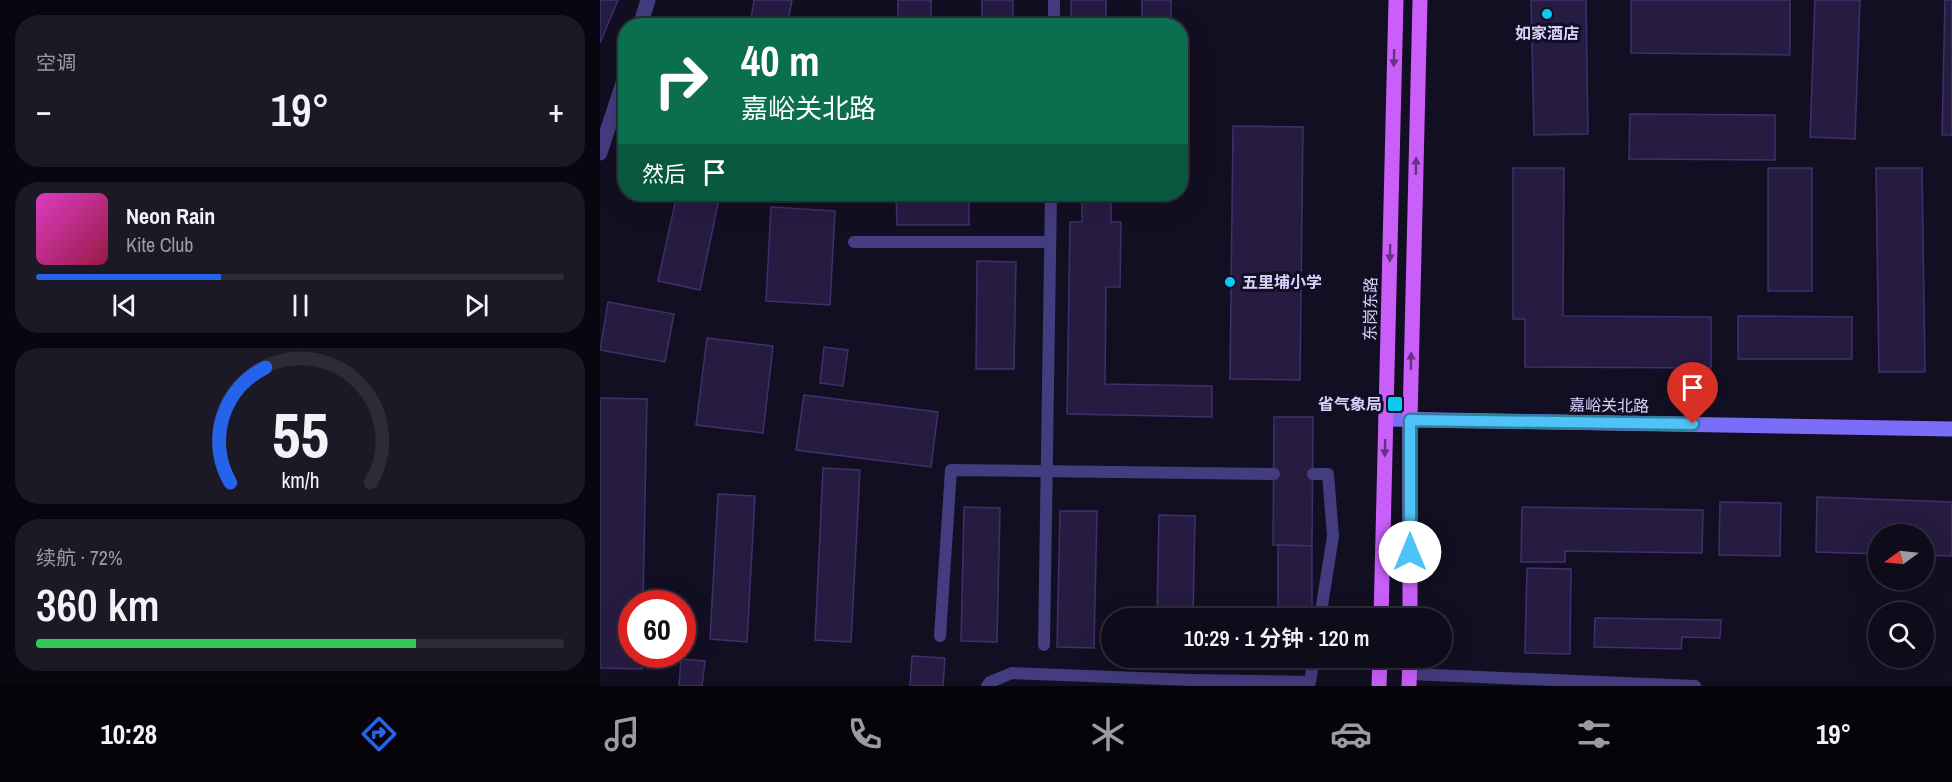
<!DOCTYPE html>
<html lang="zh">
<meta charset="utf-8">
<style>
body{margin:0;font-family:"Archivo Narrow","Noto Sans SC",sans-serif;background:#1c1927;color:#f1f3f6;height:100vh;display:flex;flex-direction:column;font-size:22px;white-space:nowrap}
*{box-sizing:border-box;margin:0}
p{font-size:20px;color:#9b9ba2}
.icon{flex:none;width:33px;height:33px;fill:none;stroke:currentColor;stroke-width:2;stroke-linecap:round;stroke-linejoin:round}
.map{position:relative;flex:1;overflow:hidden}
.sheet{display:flex;flex-direction:column;gap:15px;padding:15px;background:#08060e;width:600px}
.sheet>*{flex:none}
.guide{position:absolute;left:18px;top:18px;width:570px;height:183px;border-radius:24px;box-shadow:0 6px 24px #0002,0 0 0 2px #2e2b39;background:#0b6e4f;color:#fff;overflow:hidden}
.needle{width:39px;rotate:255deg}
.controls{position:absolute;left:1268px;top:524px;display:grid;gap:12px}
.controls a{display:grid;place-items:center;width:66px;height:66px;border-radius:50%;background:#0e0b1a;box-shadow:0 6px 24px #0002,0 0 0 2px #2e2b39;font-size:30px}
.speed{position:absolute;left:18px;top:590px;display:flex;gap:12px;font-size:30px;font-weight:700;text-align:center}
.speed>*{display:grid;place-content:center;width:78px;height:78px;border-radius:50%;background:#0e0b1a;box-shadow:0 6px 24px #0002,0 0 0 2px #2e2b39;line-height:1}
.speed .limit{border:9px solid #d22;background:#fff;color:#111}
.pin{position:absolute;display:grid;place-items:center;width:51px;height:51px;color:#fff;margin:-62px -26px;border-radius:50% 50% 50% 0;rotate:-45deg;box-shadow:0 0 6px #0007}
.pin .icon{rotate:45deg}
.me{position:absolute;width:66px;margin:-33px;rotate:0deg;stroke-linejoin:round;filter:drop-shadow(0 0 4px #0008)}
.turn{display:flex;align-items:center;gap:21px;height:126px;padding:0 24px;font-size:27px}
.turn .icon{width:78px;height:78px;stroke-width:2.5}
.turn b{display:block;font-size:42px;line-height:51px}
.then{display:flex;align-items:center;height:57px;padding:0 24px;background:#0003;gap:12px;font-size:22px}
.big{font-size:45px;font-weight:600;line-height:1.1}
.sheet .tile{flex:1;display:flex;flex-direction:column;justify-content:center;gap:9px;min-width:0;padding:0 21px;border-radius:24px;background:#1c1927}
.sheet .dial{align-items:center;gap:0}
.dial svg{height:156px;overflow:visible;fill:none;stroke:#2e2b39;stroke-width:7;stroke-linecap:round;text-anchor:middle}
.dial text{fill:#f1f3f6;stroke:none}
.song{display:flex;align-items:center;gap:18px}
.cover{width:72px;height:72px;border-radius:9px;background:linear-gradient(135deg,hsl(310 70% 55%),hsl(340 70% 35%))}
.played{height:6px;border-radius:3px;background:linear-gradient(90deg,#2563eb 35%,#2e2b39 35%)}
.keys{display:flex;justify-content:space-around;direction:ltr}
.heat{display:flex;justify-content:space-between;align-items:center;font-size:33px;direction:ltr}
.charge{height:9px;border-radius:4px;background:linear-gradient(90deg,#34c759 72%,#2e2b39 0)}
.trip{position:absolute;left:501px;top:608px;width:351px;height:60px;border-radius:30px;background:#0e0b1a;box-shadow:0 6px 24px #0002,0 0 0 2px #2e2b39;font-weight:600;line-height:60px;text-align:center}
.menu{display:flex;height:96px;justify-content:space-around;align-items:center;background:#06040a;color:#9b9ba2}
.menu .icon{width:42px;height:42px}
.menu .active{color:#2563eb}
.menu b{font-size:27px;color:#f1f3f6}
main{display:flex;flex:1;min-height:0}
.map>svg:first-child{display:block}
.building{fill:#261c42;stroke:#3f2f6d;stroke-width:1.5}
.lines{fill:none;stroke-linecap:round;stroke-linejoin:round}
.lane{stroke:#433c7f;stroke-width:12}
.street{stroke:#433c7f;stroke-width:15}
.secondary{stroke:#7a6df8;stroke-width:15}
.primary{stroke:#c95ef8;stroke-width:15}
.oneway{fill:#653382}
.route-casing{stroke:#337fa1;stroke-width:15}
.route{stroke:#4fc3f7;stroke-width:10}
.poi-dot{fill:#0bc9f0;stroke:#130f22;stroke-width:2}
.labels{text-anchor:middle;stroke-width:6;stroke-linejoin:round;paint-order:stroke}
.poi-label{font-size:16px;font-weight:bold;fill:#d9d1fd;stroke:#130f22}
.street-label{font-size:16px;fill:#d9d1fd;stroke:#130f22}
</style>
<main>
<section class="sheet">
<div class="tile"><p>空调</p>
<div class="heat"><a>−</a><b class="big">19°</b><a>+</a></div>
</div>
<div class="tile">
<div class="song"><i class="cover"></i><div><b>Neon Rain</b><p>Kite Club</p></div></div>
<div class="played"></div>
<div class="keys"><svg class="icon" aria-label="previous" viewBox="0 0 24 24"><path d="M18 5L8 12l10 7zM5 5v14"/></svg><svg class="icon" aria-label="pause" viewBox="0 0 24 24"><path d="M8 5v14M16 5v14"/></svg><svg class="icon" aria-label="next" viewBox="0 0 24 24"><path d="M6 5l10 7-10 7zM19 5v14"/></svg></div>
</div>
<div class="tile dial"><svg viewBox="0 0 100 80">
<path d="M14 69A42 42 0 1 1 86 69"/>
<path d="M14 69A42 42 0 0 1 32 10" stroke="#2563eb"/>
<text x="50" y="56" font-size="32" font-weight="700">55</text>
<text x="50" y="72" font-size="11">km/h</text>
</svg></div>
<div class="tile"><p>续航 · 72%</p><b class="big">360 km</b><div class="charge"></div></div>
</section>
<div class="map">
<svg width="1352" height="686" viewBox="0 0 1352 686">
<rect width="100%" height="100%" fill="#130f22"/>
<g class="building">
<path d="M0,0H18L0,43Z"/>
<path d="M154,0H192L187,26H150Z"/>
<rect x="298" y="0" width="33" height="26"/>
<rect x="382" y="0" width="31" height="26"/>
<rect x="471" y="0" width="35" height="26"/>
<rect x="542" y="0" width="29" height="26"/>
<path d="M931,0H986L988,134L934,135Z"/>
<path d="M1031,0H1190V55L1031,53Z"/>
<path d="M1215,0H1260L1255,139L1210,137Z"/>
<path d="M1345,0H1352V135H1342Z"/>
<path d="M1030,114L1175,115V160L1029,159Z"/>
<path d="M633,126L703,127L700,380L630,379Z"/>
<path d="M913,168H964L963,316L1111,317V368L925,367V319H913Z"/>
<rect x="1168" y="168" width="44" height="123"/>
<path d="M1276,168H1322L1325,372H1279Z"/>
<path d="M77,194H120L100,290L58,281Z"/>
<path d="M296,194H369V225H297Z"/>
<path d="M482,194H511V222H521L520,287H506L505,384L612,386V417L467,414L470,222H482Z"/>
<path d="M171,207L235,211L230,305L166,301Z"/>
<path d="M377,261L416,262L414,369H376Z"/>
<path d="M8,302L74,314L65,362L0,350Z"/>
<path d="M1138,316L1252,317V359H1138Z"/>
<path d="M107,338L173,346L163,433L96,425Z"/>
<path d="M224,347L248,350L243,386L220,383Z"/>
<path d="M204,395L338,412L331,467L196,450Z"/>
<path d="M0,398L47,399L43,603H32V654H43L42,669L0,668Z"/>
<path d="M674,417H713L712,546L673,545Z"/>
<path d="M223,468L260,470L251,642L215,640Z"/>
<path d="M118,494L155,496L147,642L110,639Z"/>
<path d="M1217,497L1352,502V556L1323,555V534H1278V554L1216,552Z"/>
<path d="M1120,502L1181,503L1180,556L1119,555Z"/>
<path d="M364,507L400,508L397,642L361,641Z"/>
<path d="M922,507L1103,510L1102,553L965,551V562H921Z"/>
<path d="M460,511H497L494,648L457,647Z"/>
<path d="M559,515L595,516L593,618H557Z"/>
<path d="M678,545L712,546V618H678Z"/>
<path d="M927,568L971,569L970,654L925,653Z"/>
<path d="M995,618L1121,620L1120,638L1082,637L1081,649L994,647Z"/>
<path d="M312,656L345,658L343,686H310Z"/>
<path d="M81,659L105,661L102,686H79Z"/>
</g>
<g class="lines">
<g class="lane">
<path d="M454,26V0"/>
<path d="M254,242H450"/>
<path d="M713,474H728L733,536L720,618"/>
<path d="M340,636L351,470L674,474"/>
<path d="M444,645L451,194"/>
<path d="M810,674L1095,686"/>
<path d="M387,686L390,682L412,673L592,680L710,682L714,657"/>
</g>
<g class="street">
<path d="M40,26L48,0"/>
<path d="M0,153L26,74"/>
</g>
<path class="secondary" d="M786,419L1352,429"/>
<g class="primary">
<path d="M781,618L796,0"/>
<path d="M810,618V420L820,0"/>
<path d="M779,686L780,657"/>
<path d="M809,686L810,657"/>
</g>
</g>
<defs><path id="oneway-solid" d="M-6-.8H1V-3.2L6.5 0L1 3.2V.8H-6Z" transform="scale(1.5)"/></defs>
<g class="oneway">
<use href="#oneway-solid" transform="translate(794 58) rotate(91)"/>
<use href="#oneway-solid" transform="translate(816 166) rotate(-89)"/>
<use href="#oneway-solid" transform="translate(790 253) rotate(91)"/>
<use href="#oneway-solid" transform="translate(811 361) rotate(-89)"/>
<use href="#oneway-solid" transform="translate(785 448) rotate(91)"/>
</g>
<g class="lines">
<g class="route-casing">
<path id="route" d="M810,552V420L1093,424"/>
</g>
<use href="#route" class="route"/>
</g>
<g class="poi-dot">
<circle cx="947" cy="14" r="6"/>
<circle cx="630" cy="282" r="6"/>
<rect x="787" y="396" width="16" height="16" rx="3"/>
</g>
<g class="labels">
<g class="poi-label">
<text x="947" y="39">如家酒店</text>
<text x="642" y="288" text-anchor="start">五里埔小学</text>
<text x="782" y="410" text-anchor="end">省气象局</text>
</g>
<g class="street-label">
<text transform="translate(770 309) rotate(-89)" y="6">东岗东路</text>
<text transform="translate(1009 405) rotate(1)" y="6">嘉峪关北路</text>
</g>
</g>
</svg>
<div class="controls">
<a><svg class="needle" viewBox="-14 -14 28 28"><path d="M0-13l5 13h-10z" fill="#e53935"/><path d="M0 13l5-13h-10z" fill="#9b9ba2"/></svg></a>
<a><svg class="icon" aria-label="search" viewBox="0 0 24 24"><circle cx="10" cy="10" r="6"/><path d="M15 15l6 6"/></svg></a>
</div>
<div class="speed"><div class="limit">60</div></div>
<div class="pin" style="left:1093px;top:424px;background:#d93025"><svg class="icon" aria-label="arrive" viewBox="0 0 24 24"><path d="M6 21V4h12l-3 4 3 4H6"/></svg></div>
<svg class="me" style="left:810px;top:552px" viewBox="-20 -20 40 40"><circle r="19" fill="#fff"/><path d="M0-13L10 11 0 6-10 11z" fill="#4fc3f7"/></svg>
<div class="trip">10:29 · 1 分钟 · 120 m</div>
<div class="guide">
<div class="turn"><svg class="icon" aria-label="right" viewBox="0 0 24 24"><path d="M7 20v-9h11M14 6l5 5-5 5"/></svg><div><b>40 m</b>嘉峪关北路</div></div>
<div class="then">然后<svg class="icon" aria-label="arrive" viewBox="0 0 24 24"><path d="M6 21V4h12l-3 4 3 4H6"/></svg></div>
</div>
</div>
</main>
<nav class="menu">
<b>10:28</b>
<svg class="icon active" aria-label="directions" viewBox="0 0 24 24"><path d="M12 3l9 9-9 9-9-9zM9 14v-3h6M13 9l2 2-2 2"/></svg>
<svg class="icon" aria-label="music" viewBox="0 0 24 24"><path d="M9 18V5l10-2v13"/><circle cx="6" cy="18" r="3"/><circle cx="16" cy="16" r="3"/></svg>
<svg class="icon" aria-label="phone" viewBox="0 0 24 24"><path d="M5 4h4l2 5-3 2q2 4 5 5l2-3 5 2v4C11 20 4 13 5 4z"/></svg>
<svg class="icon" aria-label="climate" viewBox="0 0 24 24"><path d="M12 3v18M4 7l16 10M4 17L20 7"/></svg>
<svg class="icon" aria-label="car" viewBox="0 0 24 24"><path d="M5 17H2v-5l4-1 3-4h7l3 4 3 1v5h-3M9 17h6M6 11h13"/><circle cx="7" cy="17" r="2"/><circle cx="17" cy="17" r="2"/></svg>
<svg class="icon" aria-label="filters" viewBox="0 0 24 24"><path d="M4 7h16M4 17h16"/><circle cx="9" cy="7" r="2"/><circle cx="15" cy="17" r="2"/></svg>
<b>19°</b>
</nav>
